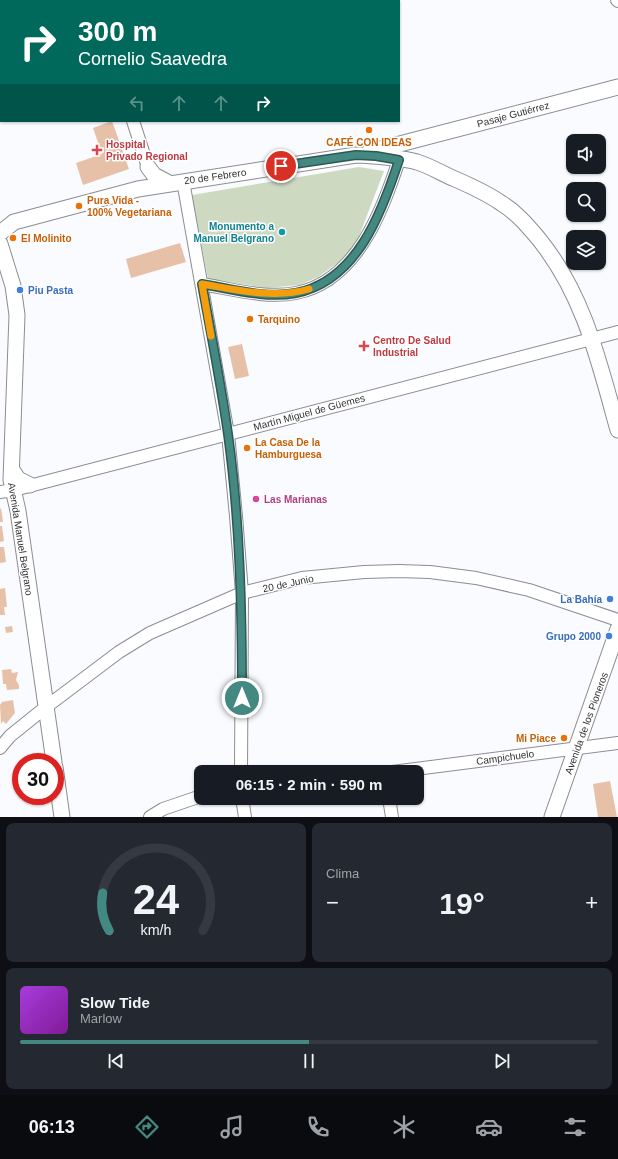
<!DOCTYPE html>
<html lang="es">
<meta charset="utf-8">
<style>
body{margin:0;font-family:Helvetica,sans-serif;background:#242831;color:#f1f3f6;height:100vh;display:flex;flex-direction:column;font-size:15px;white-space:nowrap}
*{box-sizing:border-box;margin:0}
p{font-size:13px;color:#9ea1a6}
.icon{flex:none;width:22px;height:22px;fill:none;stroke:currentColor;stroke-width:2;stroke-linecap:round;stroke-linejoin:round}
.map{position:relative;height:817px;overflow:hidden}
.side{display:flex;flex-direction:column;gap:6px;padding:6px;background:#0d0f14;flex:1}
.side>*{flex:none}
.banner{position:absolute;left:0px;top:0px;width:400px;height:122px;box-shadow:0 1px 3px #0004;background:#00695c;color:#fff;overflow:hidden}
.buttons{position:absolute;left:566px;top:134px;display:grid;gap:8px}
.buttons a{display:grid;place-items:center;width:40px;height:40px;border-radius:8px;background:#171b24;box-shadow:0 1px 3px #0004;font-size:20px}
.speed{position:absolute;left:12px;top:753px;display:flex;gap:8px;font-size:20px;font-weight:700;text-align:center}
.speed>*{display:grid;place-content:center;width:52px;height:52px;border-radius:50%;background:#171b24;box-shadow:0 1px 3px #0004;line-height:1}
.speed .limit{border:6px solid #d22;background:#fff;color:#111}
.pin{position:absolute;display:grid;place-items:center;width:34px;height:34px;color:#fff;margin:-17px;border:2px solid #fff;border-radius:50%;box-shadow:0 1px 4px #0007}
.me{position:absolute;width:44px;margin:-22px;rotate:0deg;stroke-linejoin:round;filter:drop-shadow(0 0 3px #0008)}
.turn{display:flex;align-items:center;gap:14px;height:84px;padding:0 12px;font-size:18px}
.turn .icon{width:52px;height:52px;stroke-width:2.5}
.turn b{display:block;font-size:28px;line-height:34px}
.lanes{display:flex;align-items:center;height:38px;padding:0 12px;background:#0003;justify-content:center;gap:20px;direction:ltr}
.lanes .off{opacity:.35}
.big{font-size:30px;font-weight:700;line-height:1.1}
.side .widget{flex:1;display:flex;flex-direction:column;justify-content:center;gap:6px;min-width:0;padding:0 14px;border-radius:8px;background:#242831}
.side .dial{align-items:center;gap:0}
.dial svg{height:104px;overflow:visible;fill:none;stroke:#363941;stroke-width:7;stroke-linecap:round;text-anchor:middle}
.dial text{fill:#f1f3f6;stroke:none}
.song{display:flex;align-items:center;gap:12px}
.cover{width:48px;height:48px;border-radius:6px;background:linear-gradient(135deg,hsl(280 70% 55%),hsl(290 70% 35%))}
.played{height:4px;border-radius:2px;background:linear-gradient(90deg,#438982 50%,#363941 50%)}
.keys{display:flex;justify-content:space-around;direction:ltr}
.heat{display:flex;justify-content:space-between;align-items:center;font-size:22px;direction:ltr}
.side .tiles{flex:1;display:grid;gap:6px;grid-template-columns:1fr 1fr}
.widget:last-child{grid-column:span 2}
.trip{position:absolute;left:194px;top:765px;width:230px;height:40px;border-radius:8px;background:#171b24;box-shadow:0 1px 3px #0004;font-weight:700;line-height:40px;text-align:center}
.tabs{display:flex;height:64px;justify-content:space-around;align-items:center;background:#090b0e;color:#9ea1a6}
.tabs .icon{width:28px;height:28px}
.tabs .selected{color:#438982}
.tabs b{font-size:18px;color:#f1f3f6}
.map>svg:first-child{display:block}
.green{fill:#cddac1}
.building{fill:#e6c1a8}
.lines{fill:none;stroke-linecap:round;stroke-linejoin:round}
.minor-casing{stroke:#8c8d93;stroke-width:14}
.major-casing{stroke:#8c8d93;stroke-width:17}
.minor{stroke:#fff;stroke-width:12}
.major{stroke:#fff;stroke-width:15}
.route-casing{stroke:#2c5954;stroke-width:10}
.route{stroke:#438982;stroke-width:7}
.slow{stroke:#f59e0b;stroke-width:7}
.food-dot{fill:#e8710a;stroke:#fff;stroke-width:1.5}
.health-dot{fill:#e0444e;stroke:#fff;stroke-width:1.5}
.culture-dot{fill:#0f9aa8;stroke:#fff;stroke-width:1.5}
.shop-dot{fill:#3f7fe0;stroke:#fff;stroke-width:1.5}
.hotel-dot{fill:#d1479c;stroke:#fff;stroke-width:1.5}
.labels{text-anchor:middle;stroke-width:3;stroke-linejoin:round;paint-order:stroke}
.street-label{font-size:10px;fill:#313134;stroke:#fff}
.food-label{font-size:10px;font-weight:bold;fill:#c56008;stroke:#fff;text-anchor:start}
.health-label{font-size:10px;font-weight:bold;fill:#be3a42;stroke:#fff;text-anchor:start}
.culture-label{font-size:10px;font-weight:bold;fill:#0d838f;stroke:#fff;text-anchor:end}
.shop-label{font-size:10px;font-weight:bold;fill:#366cbe;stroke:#fff;text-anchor:end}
.hotel-label{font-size:10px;font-weight:bold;fill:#b23c85;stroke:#fff;text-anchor:start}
</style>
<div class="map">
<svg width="618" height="817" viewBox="0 0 618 817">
<rect width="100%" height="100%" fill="#fafbff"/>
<path class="green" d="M359,167L384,171L356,244L339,262L318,277L299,285L267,288L208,279L192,195Z"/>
<g class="building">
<path d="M112,121L129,169L83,185L76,163L102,154L93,128Z"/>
<path d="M180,243L186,262L131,278L126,259Z"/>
<path d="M242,344L249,376L235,379L228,347Z"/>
<path d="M1,508L3,522H0V509Z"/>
<path d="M0,526H2L4,541L0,542Z"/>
<path d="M0,547H4L6,562L0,563Z"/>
<path d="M5,588L7,607H4L5,615H0V589Z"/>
<path d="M12,626L13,632L6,633L5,627Z"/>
<path d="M11,669L12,673L18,672L16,680L19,685V689L7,690L6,684H3L2,670Z"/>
<path d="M13,700L15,713L6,724L3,721L1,724L0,705L2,702Z"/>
<path d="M610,781L617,817H598L593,784Z"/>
</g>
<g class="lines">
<g class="minor-casing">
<g id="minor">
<path d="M96,0L97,1"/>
<path d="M617,0L618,1"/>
<path d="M133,121L148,167"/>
<path d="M183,181L228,434L236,516L242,593L241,772"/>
<path d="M202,284C232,289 266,299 296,293C357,281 382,211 399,160"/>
<path d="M0,492L14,490L618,332"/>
<path d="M0,748L10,736L46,707L119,652L150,633L242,593L302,578L364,572L399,571L430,572L476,578L529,590L618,620"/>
<path d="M392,772L618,743"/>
<path d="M242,798L245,817"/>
<path d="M389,798L392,817"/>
<path d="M150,817L163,809L201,796"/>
</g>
</g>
<g class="major-casing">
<g id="major">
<path d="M369,152L618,87"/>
<path d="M148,167L154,175L169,183"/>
<path d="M0,233L14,222L138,189L356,155C376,156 398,157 417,162C430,166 443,174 455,179C471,186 487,193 501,203C516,212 527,225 538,238C584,294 599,362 618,430"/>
<path d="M0,244L13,286L17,315L11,480L18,511L54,762"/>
<path d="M12,470L18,479L30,485"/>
<path d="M55,767L62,817"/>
<path d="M552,817L618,629"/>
</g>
</g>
<use href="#minor" class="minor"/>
<use href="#major" class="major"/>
</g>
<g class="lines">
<g class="route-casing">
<path id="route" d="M242,698C242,609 240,521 228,434C221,384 211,334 202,284C232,289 266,299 296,293C357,281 382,212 399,160L376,156L356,155L281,166"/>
</g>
<use href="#route" class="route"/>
<path class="slow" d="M211,336L202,284C238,290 274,299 309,289"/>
</g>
<g class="food-dot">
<circle cx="369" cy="130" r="4"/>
<circle cx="79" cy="206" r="4"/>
<circle cx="13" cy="238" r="4"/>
<circle cx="250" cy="319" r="4"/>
<circle cx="247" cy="448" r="4"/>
<circle cx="564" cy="738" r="4"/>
</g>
<g class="health-dot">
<path d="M95 144h4v4h4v4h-4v4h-4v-4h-4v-4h4z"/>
<path d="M362 340h4v4h4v4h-4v4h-4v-4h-4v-4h4z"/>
</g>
<circle class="culture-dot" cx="282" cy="232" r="4"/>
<g class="shop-dot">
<circle cx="20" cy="290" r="4"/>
<circle cx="610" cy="599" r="4"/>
<circle cx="609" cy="636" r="4"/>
</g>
<circle class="hotel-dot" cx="256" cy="499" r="4"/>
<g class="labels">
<g class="street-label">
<text transform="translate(513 114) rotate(-15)" y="4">Pasaje Gutiérrez</text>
<text transform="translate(215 176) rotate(-8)" y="4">20 de Febrero</text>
<text transform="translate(309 412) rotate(-15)" y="4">Martín Miguel de Güemes</text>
<text transform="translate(21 539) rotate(81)" y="4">Avenida Manuel Belgrano</text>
<text transform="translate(288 583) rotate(-12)" y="4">20 de Junio</text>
<text transform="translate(586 723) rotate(-70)" y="4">Avenida de los Pioneros</text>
<text transform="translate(505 757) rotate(-8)" y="4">Campichuelo</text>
</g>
<g class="food-label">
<text x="369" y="146" text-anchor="middle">CAFÉ CON IDEAS</text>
<text x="87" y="204">Pura Vida -<tspan x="87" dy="12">100% Vegetariana</tspan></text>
<text x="21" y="242">El Molinito</text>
<text x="258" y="323">Tarquino</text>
<text x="255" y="446">La Casa De la<tspan x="255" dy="12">Hamburguesa</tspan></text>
<text x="556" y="742" text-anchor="end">Mi Piace</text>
</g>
<g class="health-label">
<text x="106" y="148">Hospital<tspan x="106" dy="12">Privado Regional</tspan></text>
<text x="373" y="344">Centro De Salud<tspan x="373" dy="12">Industrial</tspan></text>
</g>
<g class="culture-label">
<text x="274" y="230">Monumento a<tspan x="274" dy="12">Manuel Belgrano</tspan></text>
</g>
<g class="shop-label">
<text x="28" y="294" text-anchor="start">Piu Pasta</text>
<text x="602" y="603">La Bahía</text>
<text x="601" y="640">Grupo 2000</text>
</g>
<g class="hotel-label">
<text x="264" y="503">Las Marianas</text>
</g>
</g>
</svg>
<div class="buttons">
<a><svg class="icon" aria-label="sound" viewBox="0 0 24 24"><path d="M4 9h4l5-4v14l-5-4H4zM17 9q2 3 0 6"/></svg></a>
<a><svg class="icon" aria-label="search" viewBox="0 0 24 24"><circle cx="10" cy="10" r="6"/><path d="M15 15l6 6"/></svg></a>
<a><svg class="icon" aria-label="layers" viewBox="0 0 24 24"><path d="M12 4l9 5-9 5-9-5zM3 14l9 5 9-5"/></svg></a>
</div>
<div class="speed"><div class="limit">30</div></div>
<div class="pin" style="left:281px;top:166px;background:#d93025"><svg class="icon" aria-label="arrive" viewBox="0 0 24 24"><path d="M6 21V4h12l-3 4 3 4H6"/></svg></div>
<svg class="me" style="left:242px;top:698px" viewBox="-20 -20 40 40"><circle r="17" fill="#438982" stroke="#fff" stroke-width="3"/><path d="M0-11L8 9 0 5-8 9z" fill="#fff"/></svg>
<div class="trip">06:15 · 2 min · 590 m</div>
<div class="banner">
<div class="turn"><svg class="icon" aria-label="right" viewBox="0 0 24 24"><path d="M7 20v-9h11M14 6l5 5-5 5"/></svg><div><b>300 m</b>Cornelio Saavedra</div></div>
<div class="lanes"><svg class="icon off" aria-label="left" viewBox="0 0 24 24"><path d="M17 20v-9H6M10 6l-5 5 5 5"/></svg><svg class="icon off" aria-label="ahead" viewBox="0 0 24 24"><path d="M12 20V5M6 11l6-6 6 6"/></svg><svg class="icon off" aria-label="ahead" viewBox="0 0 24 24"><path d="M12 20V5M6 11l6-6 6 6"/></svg><svg class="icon" aria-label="right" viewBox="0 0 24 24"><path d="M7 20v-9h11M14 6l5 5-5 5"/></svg></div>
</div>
</div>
<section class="side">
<div class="tiles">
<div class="widget dial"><svg viewBox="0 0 100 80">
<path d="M14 69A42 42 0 1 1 86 69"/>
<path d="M14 69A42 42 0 0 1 9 40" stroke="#438982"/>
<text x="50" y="56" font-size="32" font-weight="700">24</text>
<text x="50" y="72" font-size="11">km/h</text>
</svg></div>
<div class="widget"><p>Clima</p>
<div class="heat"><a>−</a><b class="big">19°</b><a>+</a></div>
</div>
<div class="widget">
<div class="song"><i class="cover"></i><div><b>Slow Tide</b><p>Marlow</p></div></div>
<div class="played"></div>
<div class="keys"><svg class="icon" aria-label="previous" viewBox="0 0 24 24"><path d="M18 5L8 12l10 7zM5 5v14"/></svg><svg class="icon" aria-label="pause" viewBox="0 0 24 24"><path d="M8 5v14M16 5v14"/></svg><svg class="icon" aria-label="next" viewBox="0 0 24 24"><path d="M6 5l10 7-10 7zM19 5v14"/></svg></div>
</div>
</div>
</section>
<nav class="tabs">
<b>06:13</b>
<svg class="icon selected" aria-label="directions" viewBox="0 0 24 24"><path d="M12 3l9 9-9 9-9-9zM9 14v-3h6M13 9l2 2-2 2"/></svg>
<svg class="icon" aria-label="music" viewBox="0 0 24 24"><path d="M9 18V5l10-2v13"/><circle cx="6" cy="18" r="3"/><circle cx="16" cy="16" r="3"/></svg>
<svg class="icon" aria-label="phone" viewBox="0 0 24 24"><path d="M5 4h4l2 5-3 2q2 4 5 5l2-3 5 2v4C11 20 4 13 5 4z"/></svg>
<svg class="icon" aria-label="climate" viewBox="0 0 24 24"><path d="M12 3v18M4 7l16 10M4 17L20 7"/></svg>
<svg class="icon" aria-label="car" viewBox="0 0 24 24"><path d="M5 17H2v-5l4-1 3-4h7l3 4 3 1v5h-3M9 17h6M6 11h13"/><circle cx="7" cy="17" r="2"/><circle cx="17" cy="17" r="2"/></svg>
<svg class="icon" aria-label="filters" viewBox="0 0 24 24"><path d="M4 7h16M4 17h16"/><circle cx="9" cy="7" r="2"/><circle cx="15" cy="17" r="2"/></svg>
</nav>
